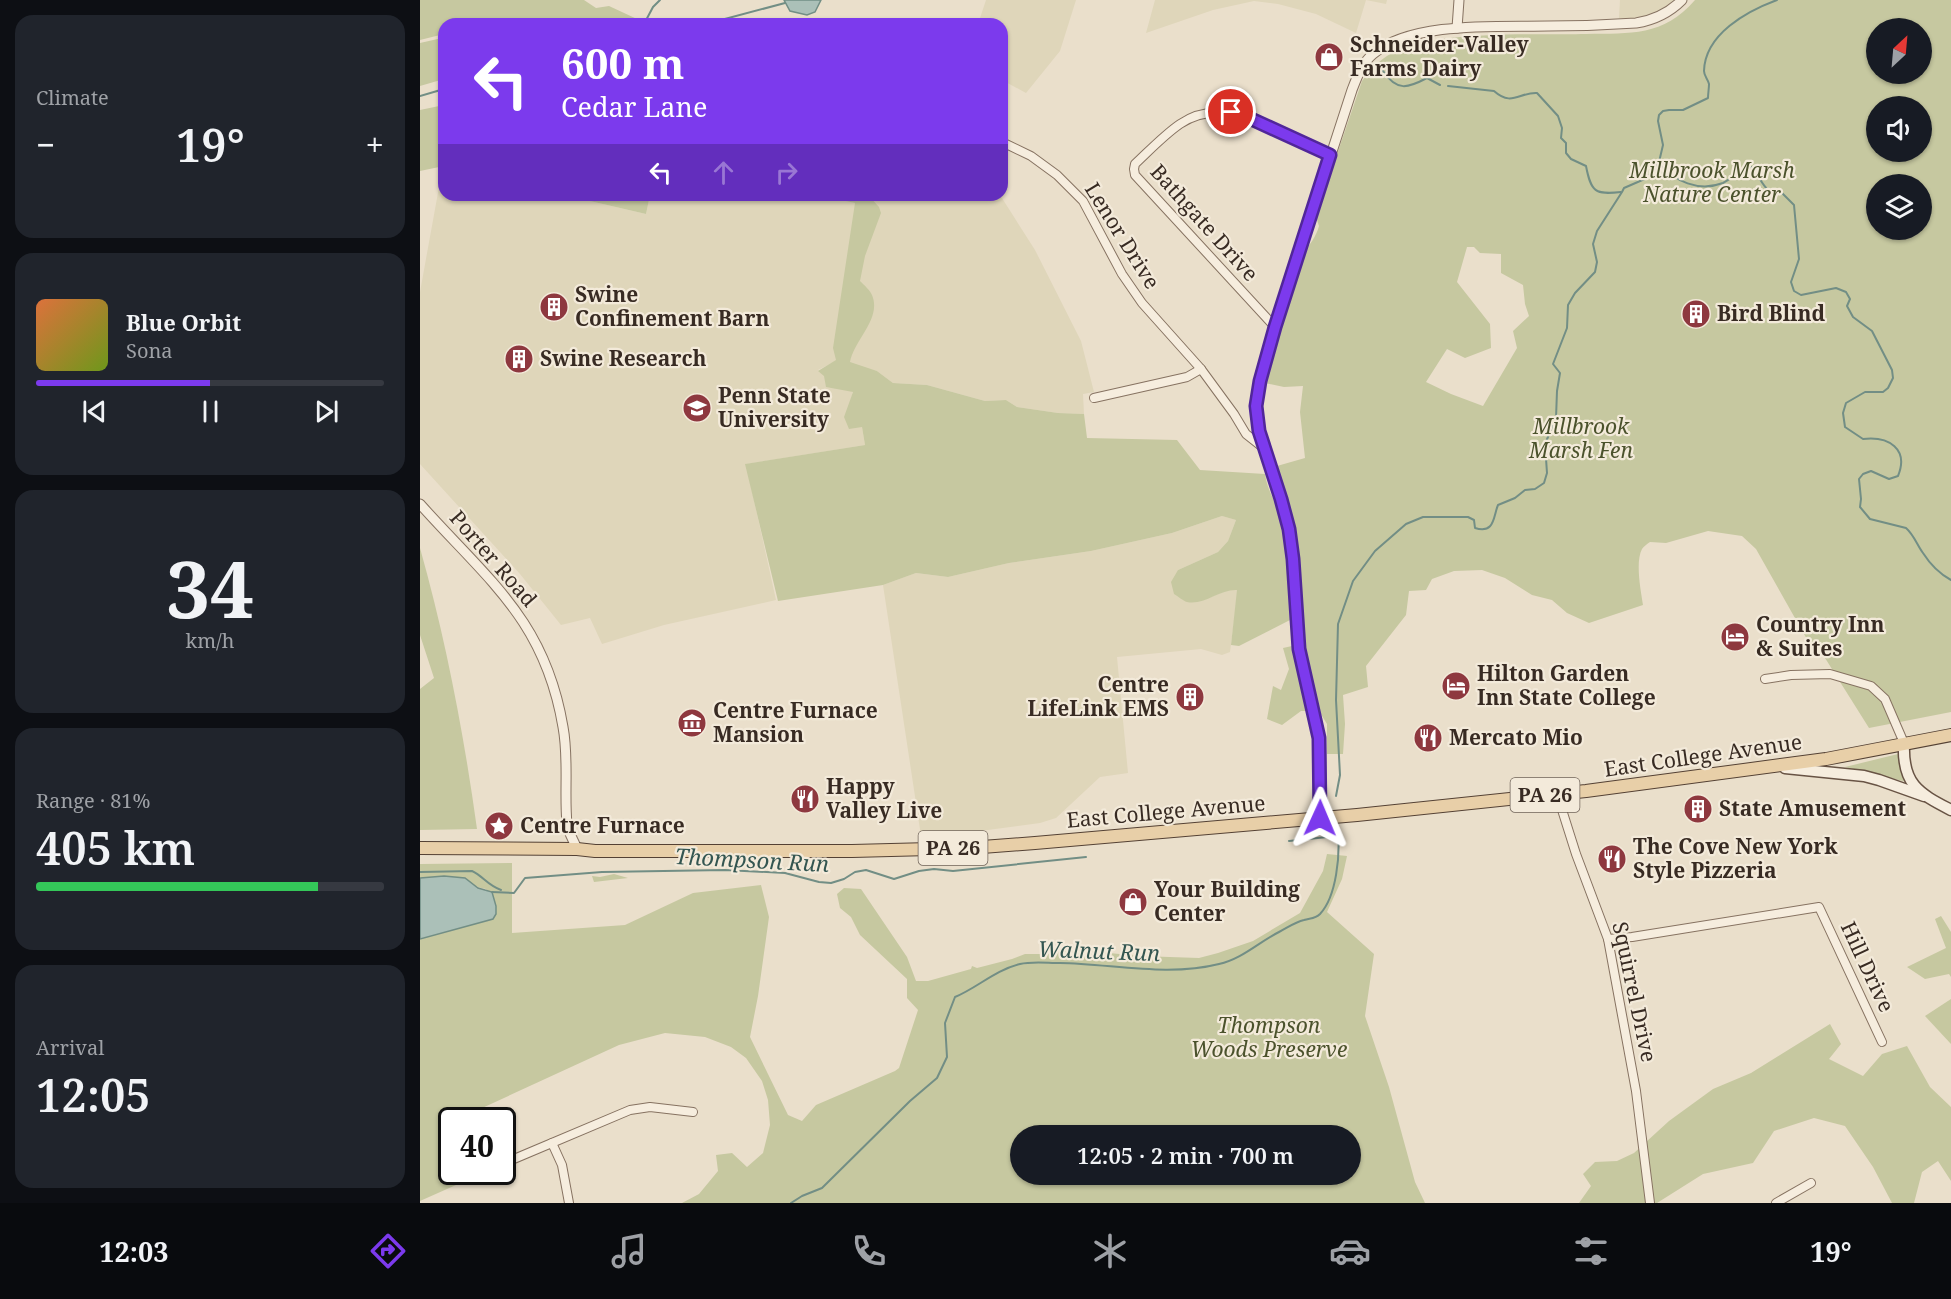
<!DOCTYPE html>
<meta charset="utf-8">
<style>
body{margin:0;font-family:"Noto Serif",serif;background:#20242c;color:#f1f3f6;height:100vh;display:flex;flex-direction:column;font-size:22px;white-space:nowrap}
*{box-sizing:border-box;margin:0}
p{font-size:20px;color:#9ea1a6}
.icon{flex:none;width:33px;height:33px;fill:none;stroke:currentColor;stroke-width:2;stroke-linecap:round;stroke-linejoin:round}
.map{position:relative;flex:1;overflow:hidden}
.drawer{display:flex;flex-direction:column;gap:15px;padding:15px;background:#0d0f14;width:420px}
.drawer>*{flex:none}
.hud{position:absolute;left:18px;top:18px;width:570px;height:183px;border-radius:18px;box-shadow:0 2px 4px #0004;background:#7c3aed;color:#fff;overflow:hidden}
.needle{width:39px;rotate:26deg}
.tools{position:absolute;left:1446px;top:18px;display:grid;gap:12px}
.tools a{display:grid;place-items:center;width:66px;height:66px;border-radius:50%;background:#171b24;box-shadow:0 2px 4px #0004;font-size:30px}
.speed{position:absolute;left:18px;top:1107px;display:flex;gap:12px;font-size:30px;font-weight:700;text-align:center}
.speed>*{display:grid;place-content:center;width:78px;height:78px;border-radius:50%;background:#171b24;box-shadow:0 2px 4px #0004;line-height:1}
.speed .limit{border:3px solid #111;border-radius:9px;background:#fff;color:#111}
.pin{position:absolute;display:grid;place-items:center;width:51px;height:51px;color:#fff;margin:-26px;border:3px solid #fff;border-radius:50%;box-shadow:0 2px 6px #0007}
.me{position:absolute;width:66px;margin:-33px;rotate:1deg;stroke-linejoin:round;filter:drop-shadow(0 0 4px #0008)}
.turn{display:flex;align-items:center;gap:21px;height:126px;padding:0 24px;font-size:27px}
.turn .icon{width:78px;height:78px;stroke-width:2.5}
.turn b{display:block;font-size:42px;line-height:51px}
.lanes{display:flex;align-items:center;height:57px;padding:0 24px;background:#0003;justify-content:center;gap:30px;direction:ltr}
.lanes .off{opacity:.35}
.big{font-size:45px;font-weight:600;line-height:1.1}
.drawer .widget{flex:1;display:flex;flex-direction:column;justify-content:center;gap:9px;min-width:0;padding:0 21px;border-radius:18px;background:#20242c}
.drawer .dial{align-items:center;gap:0}
.dial b{font-size:78px;line-height:1}
.song{display:flex;align-items:center;gap:18px}
.cover{width:72px;height:72px;border-radius:9px;background:linear-gradient(135deg,hsl(20 70% 55%),hsl(80 70% 35%))}
.played{height:6px;border-radius:3px;background:linear-gradient(90deg,#7c3aed 50%,#363941 50%)}
.keys{display:flex;justify-content:space-around;direction:ltr}
.heat{display:flex;justify-content:space-between;align-items:center;font-size:33px;direction:ltr}
.charge{height:9px;border-radius:4px;background:linear-gradient(90deg,#34c759 81%,#363941 0)}
.trip{position:absolute;left:590px;top:1125px;width:351px;height:60px;border-radius:30px;background:#171b24;box-shadow:0 2px 4px #0004;font-weight:600;line-height:60px;text-align:center}
.tab-bar{display:flex;height:96px;justify-content:space-around;align-items:center;background:#090b0e;color:#9ea1a6}
.tab-bar .icon{width:42px;height:42px}
.tab-bar .selected{color:#7c3aed}
.tab-bar b{font-size:27px;color:#f1f3f6}
main{display:flex;flex:1;min-height:0}
.map>svg:first-child{display:block}
.farmland{fill:#dfd6ba}
.green{fill:#c6c8a0;fill-rule:evenodd}
.water{fill:#abc0b8;stroke:#728e85;stroke-width:1.5}
.lines{fill:none;stroke-linecap:round;stroke-linejoin:round}
.stream{stroke:#728e85;stroke-width:2}
.minor-casing{stroke:#867261;stroke-width:10}
.tertiary-casing{stroke:#867261;stroke-width:11}
.secondary-casing{stroke:#685344;stroke-width:13}
.primary-casing{stroke:#544134;stroke-width:14}
.minor{stroke:#f6edde;stroke-width:8}
.tertiary{stroke:#f6edde;stroke-width:9}
.secondary{stroke:#f6edde;stroke-width:10}
.primary{stroke:#e8cfa8;stroke-width:12}
.route-casing{stroke:#51269a;stroke-width:15}
.route{stroke:#7c3aed;stroke-width:10}
.labels{text-anchor:middle;stroke-width:4.5;stroke-linejoin:round;paint-order:stroke}
.shield{fill:#f3eada;stroke:#70645a;stroke-width:1.5}
.shield-label{font-size:20px;font-weight:bold;fill:#382b23}
.poi-label{font-size:21px;font-weight:bold;fill:#382b23;stroke:#f3eada;text-anchor:start}
.park-label{font-size:21px;font-style:italic;fill:#4b522c;stroke:#f3eada}
.street-label{font-size:21px;fill:#382b23;stroke:#f3eada}
.water-label{font-size:22px;font-style:italic;fill:#345651;stroke:#f3eada}
</style>
<main>
<section class="drawer">
<div class="widget"><p>Climate</p>
<div class="heat"><a>−</a><b class="big">19°</b><a>+</a></div>
</div>
<div class="widget">
<div class="song"><i class="cover"></i><div><b>Blue Orbit</b><p>Sona</p></div></div>
<div class="played"></div>
<div class="keys"><svg class="icon" aria-label="previous" viewBox="0 0 24 24"><path d="M18 5L8 12l10 7zM5 5v14"/></svg><svg class="icon" aria-label="pause" viewBox="0 0 24 24"><path d="M8 5v14M16 5v14"/></svg><svg class="icon" aria-label="next" viewBox="0 0 24 24"><path d="M6 5l10 7-10 7zM19 5v14"/></svg></div>
</div>
<div class="widget dial"><b>34</b><p>km/h</p></div>
<div class="widget"><p>Range · 81%</p><b class="big">405 km</b><div class="charge"></div></div>
<div class="widget"><p>Arrival</p><b class="big">12:05</b></div>
</section>
<div class="map">
<svg width="1531" height="1203" viewBox="0 0 1531 1203">
<rect width="100%" height="100%" fill="#eadfcb"/>
<g class="farmland">
<path d="M566,0H656L640,51L606,93L582,80V24H558Z"/>
<path d="M735,0H967L966,4L946,0L936,33L896,14L858,4L834,1L793,10L726,33Z"/>
<path d="M1200,0H1256L1238,13L1209,19L1199,18Z"/>
<path d="M23,165L24,195H144L226,214L230,195H398L435,203L441,195H580L615,250L661,341L674,392L663,394L664,414L638,413L597,407L586,400L565,401L507,385L473,383L457,371L416,361L398,370L433,392L425,419L442,427L445,445L326,464L356,600L244,625L182,644L170,618L141,625L100,574L0,464V292Z"/>
<path d="M802,516L816,520L808,541L798,552L758,570L781,601L808,590H818L810,652L802,655L781,649L697,657L708,773L680,777L636,818L620,823L560,831L501,836L463,585L496,573L528,577L589,563L671,551L752,533Z"/>
</g>
<g class="green">
<path d="M0,0H164L176,8L189,6L217,19L220,24H24V34L0,40Z"/>
<path d="M1275,0H1531V712L1449,728L1400,650H1393L1336,549L1322,536L1288,531L1246,543L1230,542C1227,544 1224,546 1222,549C1215,562 1221,592 1223,605L1169,623L1147,613L1132,600L1112,595L1085,578L1062,570L1034,571L1012,579L1006,590L989,591L986,615L946,666L948,687L923,695L925,724L923,754H907V724L899,711H881L862,725L847,719L853,686L861,690L869,669L863,648L881,644C884,583 876,524 857,466L885,458L880,412L883,386L864,387L845,383L857,335L884,252C890,244 896,237 899,226L897,220V213L942,81C951,69 959,60 972,53C1012,30 1118,35 1166,34C1211,33 1243,37 1275,0ZM1456,28H1502V74H1456ZM1456,106H1502V152H1456ZM1456,184H1502V230H1456ZM1047,247H1054L1060,253L1081,254V273L1103,285L1105,304L1109,316L1093,331L1097,348L1063,406L1031,394L1006,382L1027,349L1045,358L1071,348L1070,324L1037,282Z"/>
<path d="M22,38H24V79L0,86V43Z"/>
<path d="M24,105V166L0,171V110Z"/>
<path d="M144,195H230L226,214Z"/>
<path d="M398,195H448L459,207L461,213L445,256L440,281C444,285 450,290 452,295C462,319 434,340 430,362L457,371L473,383L507,385L565,401L586,400L597,407L638,413L664,414L667,438L757,440L780,470L845,474C847,491 858,505 862,522C870,553 868,588 870,620L819,646L811,645L817,590C800,589 783,606 767,602C763,601 758,596 754,594L751,582L758,570L798,552L808,541L816,520L802,516L752,533L671,551L589,563L528,577L496,573L463,585L358,601L325,464L445,445L442,427L429,429L424,417L433,392L406,387L404,376L398,371L416,360L413,348L435,203Z"/>
<path d="M0,548C26,640 44,735 57,829L0,830V689L14,678L0,635Z"/>
<path d="M1478,754L1487,782L1425,767Z"/>
<path d="M907,854L927,856L922,879L907,912L954,954L945,1016L969,1087L995,1182L1005,1203H262L279,1194L298,1171L296,1155L312,1153L327,1167L343,1153L350,1125L348,1100L342,1081L326,1058L311,1047L285,1037L245,1033L199,1045L36,1120H32V1172L63,1173L0,1201V939L73,919C80,907 72,899 66,889C55,888 46,879 35,877C24,875 11,877 0,878V864L92,863V933L205,925L273,893L341,885L349,917L338,996L330,1037L368,1115L382,1121L396,1105L475,1071L479,1068L498,1010L487,998V979L440,935L431,917L420,908L417,894L424,888L441,889L487,957L496,981H508L551,969L552,966L557,968L592,959L605,954H620L648,949L720,956L779,958L798,953L833,941L880,913L903,871ZM600,1136H930V1174H600Z"/>
<path d="M194,874L208,878L174,882L172,876L180,877Z"/>
<path d="M1521,916L1531,932V977L1529,974L1505,979L1487,967L1526,948L1515,919Z"/>
<path d="M1531,999V1044L1505,1016Z"/>
<path d="M1410,1024L1421,1044L1409,1059L1443,1076L1462,1054L1487,1046L1510,1087L1531,1107V1181L1518,1161L1502,1172L1494,1203H1472L1453,1167L1425,1126L1394,1118L1354,1131L1333,1163L1283,1174L1237,1203H1159L1171,1186L1163,1174L1175,1162L1197,1161L1214,1153L1249,1121L1293,1089L1331,1073Z"/>
</g>
<g class="water">
<path d="M364,0H401L395,12L387,15L370,11Z"/>
<path d="M24,876L45,878L58,888L72,892L76,906V914L73,919L0,939V878Z"/>
</g>
<g class="lines">
<g class="stream">
<path d="M1357,0C1327,11 1285,34 1284,71C1284,76 1288,79 1289,84C1289,88 1288,94 1288,98L1263,110H1249L1243,111L1239,115L1238,121L1243,145L1239,162C1254,182 1279,192 1303,183C1314,178 1319,167 1331,167C1339,175 1341,184 1349,191H1360L1374,205L1379,259L1371,282L1374,291L1381,295L1416,288L1426,292L1430,299L1427,306L1433,317L1452,331L1472,370L1473,378L1468,388L1463,392H1445L1426,403L1423,413L1425,427L1443,439C1469,436 1489,449 1478,476L1469,479L1451,471L1443,474L1439,479L1441,499L1440,507L1450,519L1486,528C1494,535 1497,545 1503,553C1510,564 1520,574 1531,580"/>
<path d="M224,24L233,7L240,0"/>
<path d="M286,24L365,3"/>
<path d="M948,64L953,69L963,71C977,92 988,88 1007,78L1020,85"/>
<path d="M1028,86L1074,91C1092,107 1099,92 1117,93L1138,116L1142,128L1141,138L1146,143V153L1151,159L1166,166C1171,192 1175,195 1201,192"/>
<path d="M0,96L24,89"/>
<path d="M916,796L920,775L916,700L918,624L933,581L955,551L986,524L1003,517H1048L1054,520L1055,528C1075,534 1073,517 1078,505L1095,498L1105,490L1115,489L1124,483L1127,473L1125,444L1136,418L1137,391L1140,373L1133,364L1147,328L1148,305L1155,293L1175,272L1177,262L1173,244L1177,231L1202,192L1204,188L1227,178L1239,162"/>
<path d="M869,841L917,836"/>
<path d="M0,872L52,871C63,876 67,885 81,890"/>
<path d="M72,892L94,893L105,878L182,872L305,870L365,873L399,882L411,883L424,879L435,872L446,870L474,879L499,871L514,869L533,871L666,857"/>
<path d="M371,1203L382,1196L402,1188L490,1101L517,1078L527,1057L525,1023L535,997C557,988 575,970 600,964C612,961 627,963 640,963C693,964 748,977 799,964C822,959 839,942 859,932C867,928 875,922 884,920C890,918 895,919 900,914C917,896 920,854 918,831"/>
</g>
<g class="minor-casing">
<g id="minor">
<path d="M582,142L611,156L637,175L663,201L702,274L722,303L781,369L814,414L826,434L845,449"/>
<path d="M855,327L715,175L714,169L715,164C730,150 744,135 760,124C794,101 828,117 860,132C877,140 894,148 910,155"/>
<path d="M674,398L767,377L781,369"/>
<path d="M1345,679L1371,675L1410,674L1451,686L1465,699L1484,743"/>
<path d="M1137,794L1156,854L1188,939L1216,1091L1230,1203"/>
<path d="M1188,939L1212,937L1399,907L1462,1042"/>
<path d="M132,1143L142,1165L149,1203"/>
<path d="M82,1164L210,1110L230,1107L273,1112"/>
<path d="M1356,1203L1391,1183"/>
</g>
</g>
<g class="tertiary-casing">
<g id="tertiary">
<path d="M1037,28L1039,0"/>
<path d="M0,504C68,580 125,620 143,727C149,759 144,792 147,824C148,832 154,841 157,849"/>
<path d="M900,818L899,738L879,649L873,559L869,529L861,499L839,431L836,406L840,381L855,327L932,90C937,77 942,63 953,54C992,21 1079,27 1128,26C1158,26 1187,25 1216,23C1235,20 1249,13 1262,0"/>
</g>
</g>
<g class="secondary-casing">
<g id="secondary">
<path d="M1484,743C1482,784 1498,793 1531,810"/>
<path d="M1365,768L1444,776L1459,780L1504,796"/>
</g>
</g>
<g class="primary-casing">
<path id="primary" d="M0,848L157,849L175,851H432L549,848L615,843L937,815L1166,791L1406,759L1531,735"/>
</g>
<use href="#minor" class="minor"/>
<use href="#tertiary" class="tertiary"/>
<use href="#secondary" class="secondary"/>
<use href="#primary" class="primary"/>
</g>
<g class="lines">
<g class="route-casing">
<path id="route" d="M811,112L827,117L910,155L855,327L840,381L836,406L839,431L861,499L869,529L873,559L879,649L899,738L900,818"/>
</g>
<use href="#route" class="route"/>
</g>
<defs>
<g id="shop-disc" transform="scale(1.5)"><circle r="9.5" fill="#8e383f" stroke="#f3eada"/><path d="M-5-2.5h2.3a2.7 3.5 0 0 1 5.4 0H5L5.5 6h-11ZM-1.5-2.5h3a1.5 2.3 0 0 0-3 0Z" fill="#fff"/></g>
<g id="building-disc" transform="scale(1.5)"><circle r="9.5" fill="#8e383f" stroke="#f3eada"/><path d="M-4-6H4V6H1V3H-1V6H-4ZM-2.5-4.3h1.7v1.8h-1.7ZM.8-4.3h1.7v1.8H.8ZM-2.5-1h1.7V.8h-1.7ZM.8-1h1.7V.8H.8Z" fill="#fff"/></g>
<g id="university-disc" transform="scale(1.5)"><circle r="9.5" fill="#8e383f" stroke="#f3eada"/><path d="M0-5L7-2L0 1L-7-2ZM-4 1L0 2.5L4 1V4Q0 6-4 4Z" fill="#fff"/></g>
<g id="hotel-disc" transform="scale(1.5)"><circle r="9.5" fill="#8e383f" stroke="#f3eada"/><path d="M-6-4.5h1.5V1H6V5H4.5V3h-9V5H-6ZM-4 0a1.8 1.8 0 1 1 3.6 0ZM.5 0V-2.5h3Q6-2.5 6 0Z" fill="#fff"/></g>
<g id="museum-disc" transform="scale(1.5)"><circle r="9.5" fill="#8e383f" stroke="#f3eada"/><path d="M0-6L6-3V-2H-6V-3ZM-5-1h2V3h-2ZM-1-1h2V3h-2ZM3-1h2V3H3ZM-6 4H6V6H-6Z" fill="#fff"/></g>
<g id="restaurant-disc" transform="scale(1.5)"><circle r="9.5" fill="#8e383f" stroke="#f3eada"/><path d="M-5-6h1v4h1v-4h1v4h1v-4h1v5L-1.5 .5V6h-2V.5L-5-1ZM5-6V6H3V1.5H1.5Q1.5-4 5-6Z" fill="#fff"/></g>
<g id="sight-disc" transform="scale(1.5)"><circle r="9.5" fill="#8e383f" stroke="#f3eada"/><path d="M0-6L1.8-2.2L6-1.7L2.9 1.2L3.7 5.4L0 3.3L-3.7 5.4L-2.9 1.2L-6-1.7L-1.8-2.2Z" fill="#fff"/></g>
</defs>
<g fill-rule="evenodd">
<use href="#shop-disc" x="909" y="57"/>
<use href="#building-disc" x="134" y="307"/>
<use href="#building-disc" x="1276" y="314"/>
<use href="#building-disc" x="99" y="359"/>
<use href="#university-disc" x="277" y="408"/>
<use href="#hotel-disc" x="1315" y="637"/>
<use href="#hotel-disc" x="1036" y="686"/>
<use href="#building-disc" x="770" y="697"/>
<use href="#museum-disc" x="272" y="723"/>
<use href="#restaurant-disc" x="1008" y="738"/>
<use href="#restaurant-disc" x="385" y="799"/>
<use href="#building-disc" x="1278" y="809"/>
<use href="#sight-disc" x="79" y="826"/>
<use href="#restaurant-disc" x="1192" y="859"/>
<use href="#shop-disc" x="713" y="902"/>
</g>
<g class="labels">
<g class="shield">
<rect x="1090.5" y="778" width="69" height="34" rx="4.5"/>
<rect x="498.5" y="831" width="69" height="34" rx="4.5"/>
</g>
<g class="shield-label">
<text x="1125" y="802">PA 26</text>
<text x="533" y="855">PA 26</text>
</g>
<g class="poi-label">
<text x="930" y="52">Schneider-Valley<tspan x="930" dy="24">Farms Dairy</tspan></text>
<text x="155" y="302">Swine<tspan x="155" dy="24">Confinement Barn</tspan></text>
<text x="1297" y="321">Bird Blind</text>
<text x="120" y="366">Swine Research</text>
<text x="298" y="403">Penn State<tspan x="298" dy="24">University</tspan></text>
<text x="1336" y="632">Country Inn<tspan x="1336" dy="24">&amp; Suites</tspan></text>
<text x="1057" y="681">Hilton Garden<tspan x="1057" dy="24">Inn State College</tspan></text>
<text x="749" y="692" text-anchor="end">Centre<tspan x="749" dy="24">LifeLink EMS</tspan></text>
<text x="293" y="718">Centre Furnace<tspan x="293" dy="24">Mansion</tspan></text>
<text x="1029" y="745">Mercato Mio</text>
<text x="406" y="794">Happy<tspan x="406" dy="24">Valley Live</tspan></text>
<text x="1299" y="816">State Amusement</text>
<text x="100" y="833">Centre Furnace</text>
<text x="1213" y="854">The Cove New York<tspan x="1213" dy="24">Style Pizzeria</tspan></text>
<text x="734" y="897">Your Building<tspan x="734" dy="24">Center</tspan></text>
</g>
<g class="park-label">
<text x="1292" y="178">Millbrook Marsh<tspan x="1292" dy="24">Nature Center</tspan></text>
<text x="1161" y="434">Millbrook<tspan x="1161" dy="24">Marsh Fen</tspan></text>
<text x="849" y="1033">Thompson<tspan x="849" dy="24">Woods Preserve</tspan></text>
</g>
<g class="street-label">
<text transform="translate(784 223) rotate(48)" y="7">Bathgate Drive</text>
<text transform="translate(702 236) rotate(58)" y="7">Lenor Drive</text>
<text transform="translate(73 559) rotate(49)" y="7">Porter Road</text>
<text transform="translate(1283 756) rotate(-8)" y="7">East College Avenue</text>
<text transform="translate(746 812) rotate(-5)" y="7">East College Avenue</text>
<text transform="translate(1447 967) rotate(65)" y="7">Hill Drive</text>
<text transform="translate(1214 992) rotate(78)" y="7">Squirrel Drive</text>
</g>
<g class="water-label">
<text transform="translate(332 860) rotate(3)" y="8">Thompson Run</text>
<text transform="translate(679 951) rotate(2)" y="8">Walnut Run</text>
</g>
</g>
</svg>
<div class="tools">
<a><svg class="needle" viewBox="-14 -14 28 28"><path d="M0-13l5 13h-10z" fill="#e53935"/><path d="M0 13l5-13h-10z" fill="#9ea1a6"/></svg></a>
<a><svg class="icon" aria-label="sound" viewBox="0 0 24 24"><path d="M4 9h4l5-4v14l-5-4H4zM17 9q2 3 0 6"/></svg></a>
<a><svg class="icon" aria-label="layers" viewBox="0 0 24 24"><path d="M12 4l9 5-9 5-9-5zM3 14l9 5 9-5"/></svg></a>
</div>
<div class="speed"><div class="limit">40</div></div>
<div class="pin" style="left:811px;top:112px;background:#d93025"><svg class="icon" aria-label="arrive" viewBox="0 0 24 24"><path d="M6 21V4h12l-3 4 3 4H6"/></svg></div>
<svg class="me" style="left:900px;top:818px" viewBox="-20 -20 40 40"><path d="M0-17L14 15 0 8-14 15z" fill="#7c3aed" stroke="#fff" stroke-width="4"/></svg>
<div class="trip">12:05 · 2 min · 700 m</div>
<div class="hud">
<div class="turn"><svg class="icon" aria-label="left" viewBox="0 0 24 24"><path d="M17 20v-9H6M10 6l-5 5 5 5"/></svg><div><b>600 m</b>Cedar Lane</div></div>
<div class="lanes"><svg class="icon" aria-label="left" viewBox="0 0 24 24"><path d="M17 20v-9H6M10 6l-5 5 5 5"/></svg><svg class="icon off" aria-label="ahead" viewBox="0 0 24 24"><path d="M12 20V5M6 11l6-6 6 6"/></svg><svg class="icon off" aria-label="right" viewBox="0 0 24 24"><path d="M7 20v-9h11M14 6l5 5-5 5"/></svg></div>
</div>
</div>
</main>
<nav class="tab-bar">
<b>12:03</b>
<svg class="icon selected" aria-label="directions" viewBox="0 0 24 24"><path d="M12 3l9 9-9 9-9-9zM9 14v-3h6M13 9l2 2-2 2"/></svg>
<svg class="icon" aria-label="music" viewBox="0 0 24 24"><path d="M9 18V5l10-2v13"/><circle cx="6" cy="18" r="3"/><circle cx="16" cy="16" r="3"/></svg>
<svg class="icon" aria-label="phone" viewBox="0 0 24 24"><path d="M5 4h4l2 5-3 2q2 4 5 5l2-3 5 2v4C11 20 4 13 5 4z"/></svg>
<svg class="icon" aria-label="climate" viewBox="0 0 24 24"><path d="M12 3v18M4 7l16 10M4 17L20 7"/></svg>
<svg class="icon" aria-label="car" viewBox="0 0 24 24"><path d="M5 17H2v-5l4-1 3-4h7l3 4 3 1v5h-3M9 17h6M6 11h13"/><circle cx="7" cy="17" r="2"/><circle cx="17" cy="17" r="2"/></svg>
<svg class="icon" aria-label="filters" viewBox="0 0 24 24"><path d="M4 7h16M4 17h16"/><circle cx="9" cy="7" r="2"/><circle cx="15" cy="17" r="2"/></svg>
<b>19°</b>
</nav>
